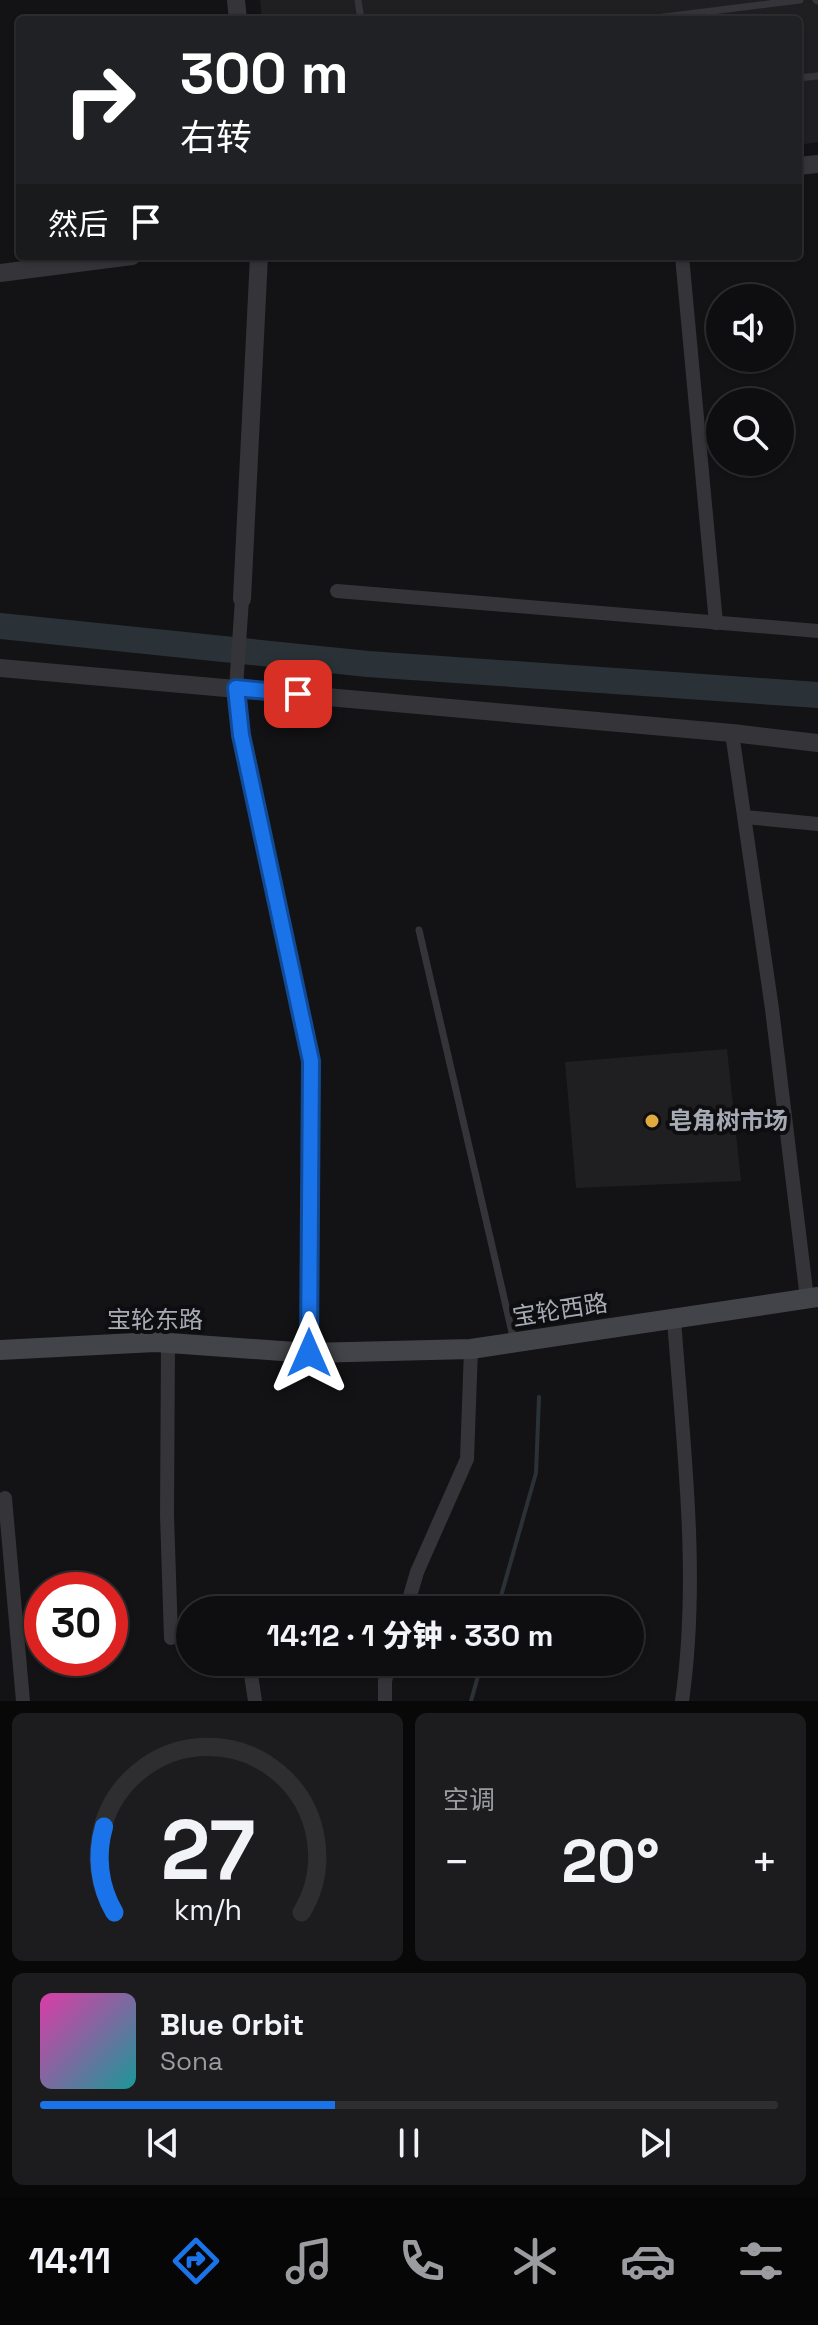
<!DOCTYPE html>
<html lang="zh">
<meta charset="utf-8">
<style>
body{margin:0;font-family:"Space Grotesk","Noto Sans SC",sans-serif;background:#1c1c1e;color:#f1f3f6;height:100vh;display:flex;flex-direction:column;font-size:30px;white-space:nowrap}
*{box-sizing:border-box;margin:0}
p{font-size:26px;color:#9b9c9f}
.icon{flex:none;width:44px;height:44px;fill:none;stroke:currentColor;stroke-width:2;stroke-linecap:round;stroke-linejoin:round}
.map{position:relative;height:1701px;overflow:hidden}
.drawer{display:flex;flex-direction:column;gap:12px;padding:12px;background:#080809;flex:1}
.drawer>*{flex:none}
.top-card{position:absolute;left:16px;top:16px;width:786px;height:244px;border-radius:8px;box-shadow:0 2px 6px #0004,0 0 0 2px #2e2e30;background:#202124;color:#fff;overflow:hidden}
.controls{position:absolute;left:706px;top:284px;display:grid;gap:16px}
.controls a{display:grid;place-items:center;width:88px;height:88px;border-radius:50%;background:#0e0e10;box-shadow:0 2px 6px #0004,0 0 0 2px #2e2e30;font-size:40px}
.speed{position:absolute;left:24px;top:1572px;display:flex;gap:16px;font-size:40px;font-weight:700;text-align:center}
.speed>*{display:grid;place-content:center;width:104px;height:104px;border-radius:50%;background:#0e0e10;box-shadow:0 2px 6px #0004,0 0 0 2px #2e2e30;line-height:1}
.speed .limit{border:12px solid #d22;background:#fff;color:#111}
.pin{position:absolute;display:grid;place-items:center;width:68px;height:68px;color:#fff;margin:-34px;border-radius:16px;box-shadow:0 4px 12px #0006}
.me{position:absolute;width:88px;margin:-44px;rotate:0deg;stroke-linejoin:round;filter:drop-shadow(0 0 6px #0008)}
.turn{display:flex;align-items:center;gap:28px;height:168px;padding:0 32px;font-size:36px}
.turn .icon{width:104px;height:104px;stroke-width:2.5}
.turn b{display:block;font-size:56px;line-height:68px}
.then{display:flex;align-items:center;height:76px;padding:0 32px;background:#0003;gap:16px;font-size:30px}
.big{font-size:60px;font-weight:800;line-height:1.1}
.drawer .tile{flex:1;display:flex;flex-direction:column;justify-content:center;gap:12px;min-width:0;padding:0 28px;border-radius:12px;background:#1c1c1e}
.drawer .dial{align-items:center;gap:0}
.dial svg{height:208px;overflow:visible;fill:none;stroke:#2e2e30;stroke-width:7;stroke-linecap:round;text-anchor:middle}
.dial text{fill:#f1f3f6;stroke:none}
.song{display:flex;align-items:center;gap:24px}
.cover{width:96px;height:96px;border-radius:12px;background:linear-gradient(135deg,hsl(320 70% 55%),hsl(180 70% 35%))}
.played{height:8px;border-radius:4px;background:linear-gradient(90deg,#1a73e8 40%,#2e2e30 40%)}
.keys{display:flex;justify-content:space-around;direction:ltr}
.heat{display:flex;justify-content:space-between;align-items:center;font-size:44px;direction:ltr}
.drawer .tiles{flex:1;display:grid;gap:12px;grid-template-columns:1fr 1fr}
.tile:last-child{grid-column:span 2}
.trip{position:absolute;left:176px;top:1596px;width:468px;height:80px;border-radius:40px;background:#0e0e10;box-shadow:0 2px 6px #0004,0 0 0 2px #2e2e30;font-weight:800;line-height:80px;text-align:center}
.dock{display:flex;height:128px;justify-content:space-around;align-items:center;background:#060606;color:#9b9c9f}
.dock .icon{width:56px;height:56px}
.dock .active{color:#1a73e8}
.dock b{font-size:36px;color:#f1f3f6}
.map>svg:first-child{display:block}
.built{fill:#1f1f21}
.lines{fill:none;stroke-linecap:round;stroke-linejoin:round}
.stream{stroke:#2b3237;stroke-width:4}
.river{stroke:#2b3237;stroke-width:26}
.service{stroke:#353539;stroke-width:7}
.minor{stroke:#353539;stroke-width:14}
.tertiary{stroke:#353539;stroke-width:18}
.secondary{stroke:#434449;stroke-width:20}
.route-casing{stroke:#114b97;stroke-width:20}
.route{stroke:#1a73e8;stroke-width:14}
.poi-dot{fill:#e1aa3f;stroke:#0e0e10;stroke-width:3}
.labels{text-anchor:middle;stroke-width:8;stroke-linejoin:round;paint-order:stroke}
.poi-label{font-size:24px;font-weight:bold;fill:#a6aab4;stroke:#0e0e10;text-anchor:start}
.street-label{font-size:24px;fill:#a6aab4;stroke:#0e0e10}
</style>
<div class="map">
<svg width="818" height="1701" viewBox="0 0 818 1701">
<rect width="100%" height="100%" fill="#131315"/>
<g class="built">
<path d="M260,0H818V142L798,145V20H262Z"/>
<path d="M727,1049L741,1181L576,1188L565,1062Z"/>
</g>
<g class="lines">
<g class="stream">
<path d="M497,1610L536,1473L539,1397"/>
<path d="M471,1701L482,1662"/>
</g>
<path class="river" d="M0,626L368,664L818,695"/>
<g class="service">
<path d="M358,0L361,20"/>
<path d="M816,0L818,1"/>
<path d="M640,20L800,0"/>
<path d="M798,78L818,76"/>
<path d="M419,930L514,1341"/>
</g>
<g class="minor">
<path d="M682,256L716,623"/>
<path d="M337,591L818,631"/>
<path d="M242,599L236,688L241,735L311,1061L309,1353"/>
<path d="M732,733L772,1009L807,1299"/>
<path d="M745,817L818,824"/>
<path d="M674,1319C683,1445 700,1575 682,1701"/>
<path d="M168,1343L167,1515L171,1638"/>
<path d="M5,1498L23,1701"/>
<path d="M406,1610L417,1572L467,1459L471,1349"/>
<path d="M360,1662L389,1667"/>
<path d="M255,1701L250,1668L309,1662"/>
<path d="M385,1701V1681L390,1662"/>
</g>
<g class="tertiary">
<path d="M236,0L238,20"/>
<path d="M798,166L818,164"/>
<path d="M0,273L132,256"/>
<path d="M242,599L259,256"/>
<path d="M0,668L732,733L818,743"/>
</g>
<path class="secondary" d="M0,1350L155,1342L309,1353L471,1349L818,1297"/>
</g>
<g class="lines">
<g class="route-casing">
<path id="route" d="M298,694L236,688L241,735L311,1061L309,1353"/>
</g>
<use href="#route" class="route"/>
</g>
<circle class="poi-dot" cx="652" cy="1121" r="8"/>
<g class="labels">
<g class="poi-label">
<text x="668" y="1129">皂角树市场</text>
</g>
<g class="street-label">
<text transform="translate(560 1310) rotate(-9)" y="8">宝轮西路</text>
<text x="155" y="1328">宝轮东路</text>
</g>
</g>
</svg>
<div class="controls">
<a><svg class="icon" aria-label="sound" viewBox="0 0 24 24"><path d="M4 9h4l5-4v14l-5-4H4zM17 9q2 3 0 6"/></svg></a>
<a><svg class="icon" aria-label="search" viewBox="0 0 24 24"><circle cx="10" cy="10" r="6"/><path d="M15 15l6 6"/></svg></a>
</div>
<div class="speed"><div class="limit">30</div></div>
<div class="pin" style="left:298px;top:694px;background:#d93025"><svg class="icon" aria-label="arrive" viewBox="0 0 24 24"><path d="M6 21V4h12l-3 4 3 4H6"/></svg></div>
<svg class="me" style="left:309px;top:1353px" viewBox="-20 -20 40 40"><path d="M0-17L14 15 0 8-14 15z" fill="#1a73e8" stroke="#fff" stroke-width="4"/></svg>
<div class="trip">14:12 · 1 分钟 · 330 m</div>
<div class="top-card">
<div class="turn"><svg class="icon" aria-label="right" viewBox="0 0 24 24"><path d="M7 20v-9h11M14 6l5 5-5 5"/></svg><div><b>300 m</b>右转</div></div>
<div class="then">然后<svg class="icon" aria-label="arrive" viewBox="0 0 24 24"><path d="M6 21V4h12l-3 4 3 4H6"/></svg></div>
</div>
</div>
<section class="drawer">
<div class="tiles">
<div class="tile dial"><svg viewBox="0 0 100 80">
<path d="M14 69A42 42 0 1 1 86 69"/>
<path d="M14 69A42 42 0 0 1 10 36" stroke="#1a73e8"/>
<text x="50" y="56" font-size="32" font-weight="700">27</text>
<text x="50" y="72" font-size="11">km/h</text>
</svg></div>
<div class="tile"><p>空调</p>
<div class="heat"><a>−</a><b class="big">20°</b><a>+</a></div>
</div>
<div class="tile">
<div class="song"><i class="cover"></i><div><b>Blue Orbit</b><p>Sona</p></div></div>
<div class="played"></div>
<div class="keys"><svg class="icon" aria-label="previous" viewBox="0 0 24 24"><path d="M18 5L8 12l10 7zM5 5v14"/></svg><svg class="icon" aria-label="pause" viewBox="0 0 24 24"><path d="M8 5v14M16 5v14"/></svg><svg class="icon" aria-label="next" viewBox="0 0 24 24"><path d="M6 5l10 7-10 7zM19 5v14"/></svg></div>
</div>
</div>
</section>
<nav class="dock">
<b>14:11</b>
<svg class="icon active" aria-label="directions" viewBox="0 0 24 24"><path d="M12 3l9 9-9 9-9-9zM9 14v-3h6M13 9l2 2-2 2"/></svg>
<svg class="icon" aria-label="music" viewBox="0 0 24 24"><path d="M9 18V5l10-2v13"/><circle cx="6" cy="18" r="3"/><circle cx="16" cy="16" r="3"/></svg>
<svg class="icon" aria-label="phone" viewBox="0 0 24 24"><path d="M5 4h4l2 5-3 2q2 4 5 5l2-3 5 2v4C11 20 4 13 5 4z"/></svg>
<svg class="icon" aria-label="climate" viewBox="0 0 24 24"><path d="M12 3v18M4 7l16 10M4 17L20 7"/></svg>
<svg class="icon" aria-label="car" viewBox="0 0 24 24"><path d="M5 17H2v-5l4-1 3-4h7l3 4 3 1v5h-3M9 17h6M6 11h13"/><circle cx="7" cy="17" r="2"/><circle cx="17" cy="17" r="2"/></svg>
<svg class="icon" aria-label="filters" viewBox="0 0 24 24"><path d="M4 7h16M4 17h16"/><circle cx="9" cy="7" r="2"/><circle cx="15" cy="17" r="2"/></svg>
</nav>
